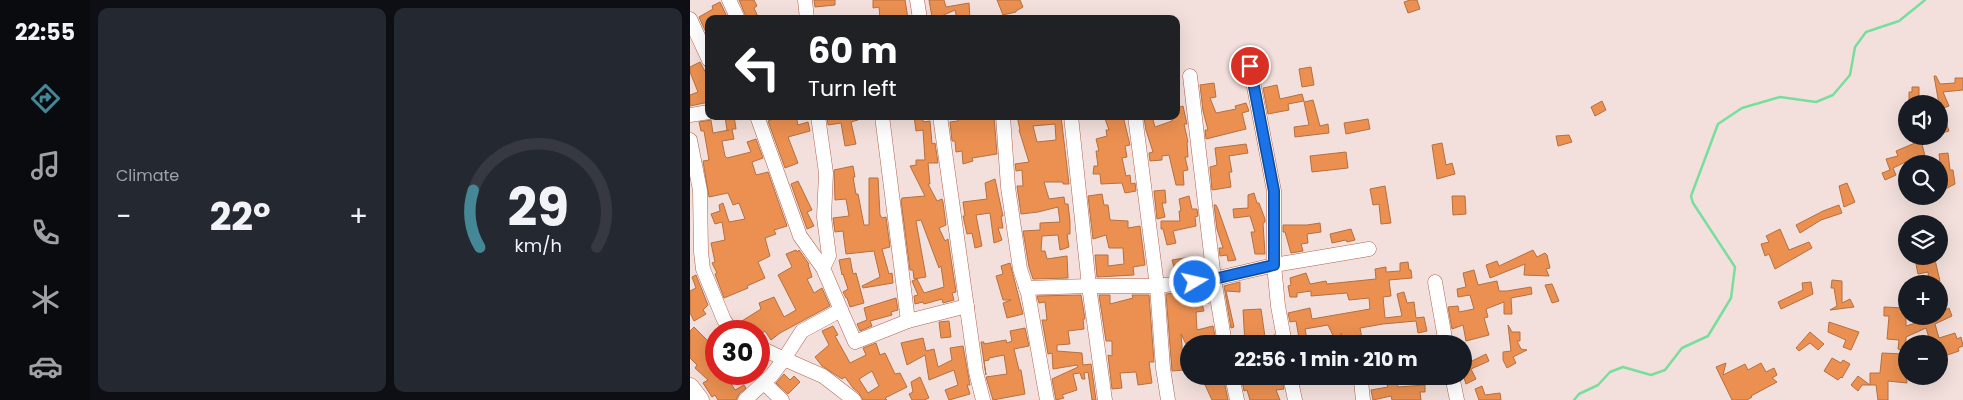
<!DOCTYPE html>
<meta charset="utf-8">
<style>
body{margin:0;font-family:Poppins,sans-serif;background:#242831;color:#f1f3f6;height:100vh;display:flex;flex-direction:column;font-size:19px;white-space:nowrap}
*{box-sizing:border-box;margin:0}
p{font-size:16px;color:#9ea1a6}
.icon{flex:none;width:28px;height:28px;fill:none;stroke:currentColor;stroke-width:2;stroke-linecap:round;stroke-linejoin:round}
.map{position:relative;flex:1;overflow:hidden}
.side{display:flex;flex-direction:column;gap:8px;padding:8px;background:#0d0f14;width:600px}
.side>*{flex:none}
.guide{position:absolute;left:15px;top:15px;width:475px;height:105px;border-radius:10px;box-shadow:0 5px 20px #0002;background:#202124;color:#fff;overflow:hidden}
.buttons{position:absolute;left:1208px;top:95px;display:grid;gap:10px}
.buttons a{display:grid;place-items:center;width:50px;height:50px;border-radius:50%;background:#171b24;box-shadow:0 5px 20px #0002;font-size:25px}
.speed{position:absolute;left:15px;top:320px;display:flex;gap:10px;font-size:25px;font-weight:700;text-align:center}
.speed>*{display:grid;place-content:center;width:65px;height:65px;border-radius:50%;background:#171b24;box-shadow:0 5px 20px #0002;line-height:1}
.speed .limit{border:8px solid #d22;background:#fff;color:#111}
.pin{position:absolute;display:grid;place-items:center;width:42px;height:42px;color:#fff;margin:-21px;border:2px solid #fff;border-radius:50%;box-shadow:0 1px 5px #0007}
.me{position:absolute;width:55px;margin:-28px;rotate:81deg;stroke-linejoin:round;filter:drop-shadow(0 0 4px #0008)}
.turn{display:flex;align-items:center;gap:18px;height:105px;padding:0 20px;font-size:22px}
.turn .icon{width:65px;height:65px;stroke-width:2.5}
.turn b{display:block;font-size:35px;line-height:42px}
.big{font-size:38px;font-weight:700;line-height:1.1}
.side .widget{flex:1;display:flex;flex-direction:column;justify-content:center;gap:8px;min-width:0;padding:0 18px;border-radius:10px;background:#242831}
.side .dial{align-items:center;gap:0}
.dial svg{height:130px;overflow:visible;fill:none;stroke:#363941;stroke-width:7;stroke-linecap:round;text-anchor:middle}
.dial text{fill:#f1f3f6;stroke:none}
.heat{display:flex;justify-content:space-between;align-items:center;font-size:28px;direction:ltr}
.side .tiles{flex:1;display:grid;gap:8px;grid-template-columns:repeat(2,1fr)}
.trip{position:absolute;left:490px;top:335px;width:292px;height:50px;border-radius:25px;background:#171b24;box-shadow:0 5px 20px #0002;font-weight:700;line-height:50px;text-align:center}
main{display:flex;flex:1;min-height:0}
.dock{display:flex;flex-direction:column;width:90px;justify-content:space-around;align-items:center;background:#090b0e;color:#9ea1a6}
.dock .icon{width:35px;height:35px}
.dock .selected{color:#448796}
.dock b{font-size:22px;color:#f1f3f6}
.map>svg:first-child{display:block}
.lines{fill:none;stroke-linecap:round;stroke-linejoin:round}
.stream{stroke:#77de9b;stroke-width:2.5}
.building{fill:#eb9051;stroke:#b57040;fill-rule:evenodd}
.minor-casing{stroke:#b36250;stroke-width:15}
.major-casing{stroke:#b36250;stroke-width:19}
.minor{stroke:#fff;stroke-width:14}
.major{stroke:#fff;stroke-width:18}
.route-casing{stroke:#114b97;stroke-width:12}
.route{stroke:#1a73e8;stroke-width:9}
</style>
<main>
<nav class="dock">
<b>22:55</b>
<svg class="icon selected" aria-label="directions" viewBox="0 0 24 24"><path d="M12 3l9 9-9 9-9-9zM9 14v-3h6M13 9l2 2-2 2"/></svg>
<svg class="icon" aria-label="music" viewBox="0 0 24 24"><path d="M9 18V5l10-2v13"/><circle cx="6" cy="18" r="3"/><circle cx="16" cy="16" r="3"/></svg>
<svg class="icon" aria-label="phone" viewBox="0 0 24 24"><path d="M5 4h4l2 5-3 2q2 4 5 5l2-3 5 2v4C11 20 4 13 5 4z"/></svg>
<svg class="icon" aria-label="climate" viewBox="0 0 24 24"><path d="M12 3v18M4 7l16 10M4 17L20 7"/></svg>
<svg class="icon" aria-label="car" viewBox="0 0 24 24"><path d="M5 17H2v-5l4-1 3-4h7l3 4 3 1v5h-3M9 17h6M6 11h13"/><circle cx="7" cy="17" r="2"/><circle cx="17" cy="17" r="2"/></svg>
</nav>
<section class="side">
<div class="tiles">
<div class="widget"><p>Climate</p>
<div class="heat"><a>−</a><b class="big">22°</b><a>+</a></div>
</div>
<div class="widget dial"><svg viewBox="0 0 100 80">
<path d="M14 69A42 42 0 1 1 86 69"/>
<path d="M14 69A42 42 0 0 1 10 34" stroke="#448796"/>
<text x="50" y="56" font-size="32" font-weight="700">29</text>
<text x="50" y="72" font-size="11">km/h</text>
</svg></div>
</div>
</section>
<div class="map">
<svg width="1273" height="400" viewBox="0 0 1273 400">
<rect width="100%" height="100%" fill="#f3e0dc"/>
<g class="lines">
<path class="stream" d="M884,400L889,394L908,385L920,372L933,367L961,375L975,370L992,348L1018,336L1041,298L1045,267L1003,203L1001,196L1028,124L1052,108L1090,97L1126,102L1143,95L1160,75L1165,47L1176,32L1209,21L1235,0"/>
</g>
<g class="building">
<path d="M49,0H64L67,6L64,8L69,19H57Z"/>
<path d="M124,0H145V5L125,7Z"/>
<path d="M183,0H215L218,19H190L189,7L183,8Z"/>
<path d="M239,0H254L256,7L279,3L280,19H267L265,10L247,18L246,16L242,17Z"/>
<path d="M307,0H330L333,7L326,11V12L313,15Z"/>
<path d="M720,0H727L730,9L718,13L714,2Z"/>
<path d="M30,2L38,19H19V39L9,17L23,9L22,6Z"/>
<path d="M10,62L19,79V102L0,106V95L8,92L0,72V67Z"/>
<path d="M621,67L624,85L612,87L609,69Z"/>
<path d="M1244,76H1246L1250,84L1265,83V78H1273V90L1253,92L1259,106L1251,109L1259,131L1252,133L1249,124V104Z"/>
<path d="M524,83L526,97L520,98L526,113L546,109L545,106L556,103L559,111L552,113L556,129L516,139L515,130H518L513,111L510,85Z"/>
<path d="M587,85L590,99L612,94L614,101L598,104L599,110L578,114L573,88Z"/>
<path d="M1222,87H1229V101H1219V92H1222Z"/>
<path d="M623,100L630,126L638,124L639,133L605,137L604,127L619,125L614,102Z"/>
<path d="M912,101L916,110L905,116L901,107Z"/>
<path d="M493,106L497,124H494L498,142H497L498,157H495L498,170L493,171L494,185H486L479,155L472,156V160L460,161L459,153L463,152L456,130L454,118L462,116L465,127L482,121L481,116H486V108Z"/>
<path d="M44,116L46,129H42L44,139L32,141L35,156L37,158L61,152L57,142L66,139L73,158L62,162L66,175L78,172L97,226L84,230L86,234L75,238L80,256L68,262L75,278L57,286L58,288L34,298L25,274L27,273L22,263L25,262L21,243L35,240L32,222L25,224L21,214L30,211L29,205L33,203L39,222L55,219L49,203L43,205L38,193L19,197L13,161L19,160L14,131H11L9,122L21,120L23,133L39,130H37L35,117Z"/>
<path d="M92,116H106L108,125L118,122L120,131L98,137L108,163L95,168L78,121Z"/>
<path d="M137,116H168V120L161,122L166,144L155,146L151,123L138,125Z"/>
<path d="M224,116H233V122L240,121L242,144L245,143L248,163H238L240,184H238L247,201L252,199L253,202L256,225L249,228L255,241L258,239L266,292L262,293L264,300L253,303L252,299L234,304L233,302L225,304L224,296L228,295L222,281L227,279L234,293L254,287L251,266L249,268L231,220L226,221L236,277L224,279L223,270H220L211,200L212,198L235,196L220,166L226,165V160H235L233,130L226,131Z"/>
<path d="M267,116H296V119L304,117L307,154L282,158L283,161L273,164L272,151L266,152L265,141H262L260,122L268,121Z"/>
<path d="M327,116H371L379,184H373V182H354L359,199L374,197L375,204H378L380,221V234H377L379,247L370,250L368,235L352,236L351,251H355L357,259L377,256L378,278L343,279L339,267L333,231L350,230V223L370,222L368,207L348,212L331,214L327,186H333L332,170L326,171L325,164L339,162L329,130H330ZM365,124L366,140L347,142L343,126Z"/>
<path d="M414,116H433L440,145L435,146L437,157L432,158L436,176L440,175L441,184L445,183L446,191L435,193L432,183L411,184L410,174H403L404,166H408L406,151H409L406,139L417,136L416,130H419Z"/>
<path d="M678,119L680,129L656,134L654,123Z"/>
<path d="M879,135L882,142L868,146L866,136Z"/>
<path d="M1221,136H1230L1235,156L1224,158L1203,168L1206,175L1195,180L1192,173L1200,170L1196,159L1208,156L1206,151L1225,143Z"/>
<path d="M752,143L756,165L762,163L765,174L747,179L742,145Z"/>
<path d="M556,144L558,153L539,156L542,172H539L541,187L522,190L520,167L527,165L525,148Z"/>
<path d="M656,152L658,168L622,172L620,156Z"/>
<path d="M1258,153L1260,170H1263L1265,184L1253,190L1249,154Z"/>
<path d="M163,166L165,177H163L166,194H168L174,225H179V178H188L190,215L192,218L196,217L200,247L192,249L199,274L202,273L203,283L173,288L172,286L190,277L184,251L156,254L153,231L145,232L143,218L159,216L156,199L145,200L144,170Z"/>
<path d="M305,179L313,216H311L313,228H308L312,240L304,243L300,213L286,215L292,246L285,248L282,233L277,234L273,216H275L273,202L297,199L295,183Z"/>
<path d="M108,181L122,210L117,212L124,226L117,229L101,184Z"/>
<path d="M1157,183L1165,202L1154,207L1149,186Z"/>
<path d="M695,186L701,223L691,224L689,204L683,205L680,189Z"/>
<path d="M475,190L476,203H472L475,217L467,219L464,191Z"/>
<path d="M564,193L567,203H569L575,219V222L573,223L575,254H565L561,232H565L560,216L544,218L543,209L558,208V195Z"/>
<path d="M412,194L414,205H418L420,220L438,221V228L450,226L455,265L443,267L444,275L407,277L405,255H418V266L434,264L433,248H419L416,235L403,239L398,196Z"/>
<path d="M499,196L502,209H507L508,216L505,217L506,226L483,231L486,243L477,245L473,229H471V221H490L489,211H491L489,199Z"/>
<path d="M762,196H775L776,214L763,215Z"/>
<path d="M524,205H526L528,209L546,260L538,261L537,255L530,256L529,248H533L527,229Z"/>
<path d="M1149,205L1152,213L1131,220L1110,233L1106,225L1133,211Z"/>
<path d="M630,223L631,232L617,234L618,243L611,244L613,251L601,253L595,232H593V225H617Z"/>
<path d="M661,229L665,240L657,242L656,240L642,243L640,234Z"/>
<path d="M1090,229L1099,250L1119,242L1122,248L1085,269L1079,254L1075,256L1071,244L1079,242L1076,236Z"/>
<path d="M106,250L107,252L109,250L119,264H118L122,277L117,279L124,293L132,288L140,306L90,333L81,340L75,331L69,336V331H51L47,324L71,309L69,303L84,297L94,317L106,310L88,275L102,267L96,254Z"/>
<path d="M843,250L847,257L855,253L857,255L860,268L856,269L859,276L834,275L835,264L800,278L796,265L807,261L809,266Z"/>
<path d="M501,257L503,271L486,274L482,260Z"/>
<path d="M160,258L163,274L166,273L174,303L160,307L157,298H156L153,292L158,289L153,274L152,275L149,260Z"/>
<path d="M1245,260L1250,281L1239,282L1238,272L1228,274L1226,264Z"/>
<path d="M718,262L719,270H721L722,278L699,280L701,296L693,297L695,318L712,316L707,294L714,292L717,303L724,302L726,318L734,317L737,331L728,333L726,321L693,324L670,328L673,344H656L651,333L652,344H647L638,325L615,329L618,344H610L606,321L600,322L598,313L620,308L622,319L680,309L679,298L659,300L657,293L621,296V291L607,293V297H600L598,286L601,285L600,278L616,273L620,284L636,281L637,284L686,279L685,269L696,267V272L710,271V263Z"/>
<path d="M320,263L333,314L317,318L313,303L321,300H313L306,276L313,274L311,266Z"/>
<path d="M784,270L788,285L807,281L809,291H817L841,287L842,294L821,298L822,314H814V302L796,309L798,317L794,318L799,335L776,341L773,325L762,329L758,307L768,306L769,312L784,309L780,295L768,297L767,289L776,287L773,273Z"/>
<path d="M6,275L18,305L13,310L16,314L4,321L0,313V291L6,288L2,277Z"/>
<path d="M1142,280L1152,281V303L1160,299L1164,307L1140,310L1147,306L1144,288H1141Z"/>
<path d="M550,282V292L536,291L544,327L541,328L534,286Z"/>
<path d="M1121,282L1123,294L1091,309L1088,302L1113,290L1112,283Z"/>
<path d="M862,284L869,301L862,303L855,285Z"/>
<path d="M510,290L511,296L518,295L519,303L512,304L514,311L506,312L507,330L523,326L525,336L499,344L497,346L491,334L494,370L482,371L476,294Z"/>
<path d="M391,295L395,319H393L394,329L378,331L380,344L367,345V351L392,353L393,365L401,364L406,400H402L398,372L394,373L395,379H392L390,373L383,374L387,390L372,395L374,398L366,400L362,379L388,367L387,365L363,369L362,353L358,354L352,320H357L355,302L349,303L347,296Z"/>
<path d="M409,295H420V304L443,298L442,295H459L464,362H459L462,383L448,385L446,372L430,373L432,388L422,389L418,355L422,356V341H416Z"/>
<path d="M206,298L208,310L201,312L202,315L180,321L182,326L170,331L167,324L177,320L174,308Z"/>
<path d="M1194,307L1216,308V326L1249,316V313L1259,308L1262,316L1245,324L1249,338L1265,333L1267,339L1271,337L1273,346L1268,348L1269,351L1249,358V344H1241L1236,328L1216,337V352L1208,349L1209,340L1197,339L1199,316H1194Z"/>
<path d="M571,309L575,337L585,335L586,344H555L553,310Z"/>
<path d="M259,321L261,337L251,338L249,322Z"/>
<path d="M1139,322L1169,332L1161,350L1153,347L1156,340L1138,332Z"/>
<path d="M818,325L822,332H830V341H827L831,349L837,350L823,357L826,363L817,368L813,360V352L821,351Z"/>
<path d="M143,326L148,335L145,336L160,363L176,355L173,348L186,343L190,355L195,353L205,374L210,373L217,387L195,398L197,400H173L169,393L163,388L155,377L152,379L132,366L125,357L139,345L132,331ZM182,371L189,386L178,393L169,379Z"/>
<path d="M4,327L18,341L26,332V374H35L45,390L54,385L56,388L49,394L46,400H28L25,395L22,397L13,383L18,380L5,368L7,365L0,358V331Z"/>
<path d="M335,328L339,346L324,349L329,370H331L335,394L303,400L296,377L317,374L314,355L299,358V360L294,361L296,375L291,342H294V344L316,340L317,343L322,341L320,331Z"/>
<path d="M1120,332L1134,344L1128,350L1120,343L1109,351L1106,348Z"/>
<path d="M233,338L236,351L244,349L248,367L262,360L260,348L273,346L280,385H277L280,394L259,400L255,390L268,385L264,370L239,380L235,355L217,365L211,343Z"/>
<path d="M774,349H775L780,362L796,354L799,361L781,369L786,379L776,384L774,378Z"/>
<path d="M1192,353L1214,354L1217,383L1198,381V400H1188L1186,385H1172L1168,391L1161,385L1168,376L1180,385V373H1190Z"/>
<path d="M1142,358L1151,363L1153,360L1160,364L1152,378L1151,377L1148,380L1134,371Z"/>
<path d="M1036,363L1033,375L1055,364L1058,370L1071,363L1076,372L1084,368L1087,375L1082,378L1087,382L1061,396L1062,397L1057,400H1042L1026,367Z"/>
<path d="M94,374L100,380L104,376L110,382L98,394L86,383Z"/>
<path d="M511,376H533L538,400H522Z"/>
<path d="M551,376H591L594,389L586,390L590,400H560L557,390L554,391Z"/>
<path d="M230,377L239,398L234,400H222L219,394L223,392L221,382Z"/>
<path d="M707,383L708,387L735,385V392H730L731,400H702L701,396L683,400L681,390L698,387L697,385Z"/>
<path d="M792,386L795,395L810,393L811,400H789L785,389Z"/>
</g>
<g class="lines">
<g class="minor-casing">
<g id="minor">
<path d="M39,0L48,19"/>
<path d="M115,0L117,19"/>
<path d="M227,0L230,19"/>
<path d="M0,19L19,60"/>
<path d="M560,66L584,191V265L588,306L595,344"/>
<path d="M500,76L524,279L535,344"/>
<path d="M0,115L19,112"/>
<path d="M67,116L110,236L133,268"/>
<path d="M128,116L136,173L134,217L139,256L133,268L151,310"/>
<path d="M192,116L218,321"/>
<path d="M250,116L286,372L293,400"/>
<path d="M313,116L318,187L330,269L338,293L357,400"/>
<path d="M381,116L399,286L415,400"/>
<path d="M445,116L467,286L473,368L478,400"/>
<path d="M0,140L10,190L11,252L13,269L34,320L42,331"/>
<path d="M745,282L756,344"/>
<path d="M336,288L399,286H467L524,279L584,265L679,249"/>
<path d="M69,347L94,359L112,331L151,310L165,342L218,321L277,306"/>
<path d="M542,376L547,400"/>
<path d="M600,376L605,400"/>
<path d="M762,376L767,400"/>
<path d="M74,383L92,400"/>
<path d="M55,400L82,375L94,359L133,376L164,400"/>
<path d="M673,400L671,381L673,378L684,376"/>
</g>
</g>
<g class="major-casing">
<path id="major" d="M0,387L10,400"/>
</g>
<use href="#minor" class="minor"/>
<use href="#major" class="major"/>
</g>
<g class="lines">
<g class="route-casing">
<path id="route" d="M505,282L524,279L584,265V191L560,66"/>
</g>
<use href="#route" class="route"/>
</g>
</svg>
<div class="buttons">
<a><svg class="icon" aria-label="sound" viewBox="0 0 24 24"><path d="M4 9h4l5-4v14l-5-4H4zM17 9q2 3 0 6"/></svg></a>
<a><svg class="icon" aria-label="search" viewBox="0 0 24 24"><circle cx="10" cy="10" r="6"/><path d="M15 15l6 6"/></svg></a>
<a><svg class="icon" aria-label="layers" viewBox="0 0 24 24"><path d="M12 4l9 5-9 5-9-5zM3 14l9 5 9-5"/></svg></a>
<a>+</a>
<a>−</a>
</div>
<div class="speed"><div class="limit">30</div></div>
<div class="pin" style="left:560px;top:66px;background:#d93025"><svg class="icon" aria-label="arrive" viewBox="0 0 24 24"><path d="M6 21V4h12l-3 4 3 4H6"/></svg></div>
<svg class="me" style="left:505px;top:282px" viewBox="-20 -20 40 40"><circle r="17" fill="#1a73e8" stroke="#fff" stroke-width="3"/><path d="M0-11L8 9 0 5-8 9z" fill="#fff"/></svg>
<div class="trip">22:56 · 1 min · 210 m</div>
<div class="guide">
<div class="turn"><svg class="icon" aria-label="left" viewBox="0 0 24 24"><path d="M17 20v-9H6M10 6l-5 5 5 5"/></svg><div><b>60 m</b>Turn left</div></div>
</div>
</div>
</main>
